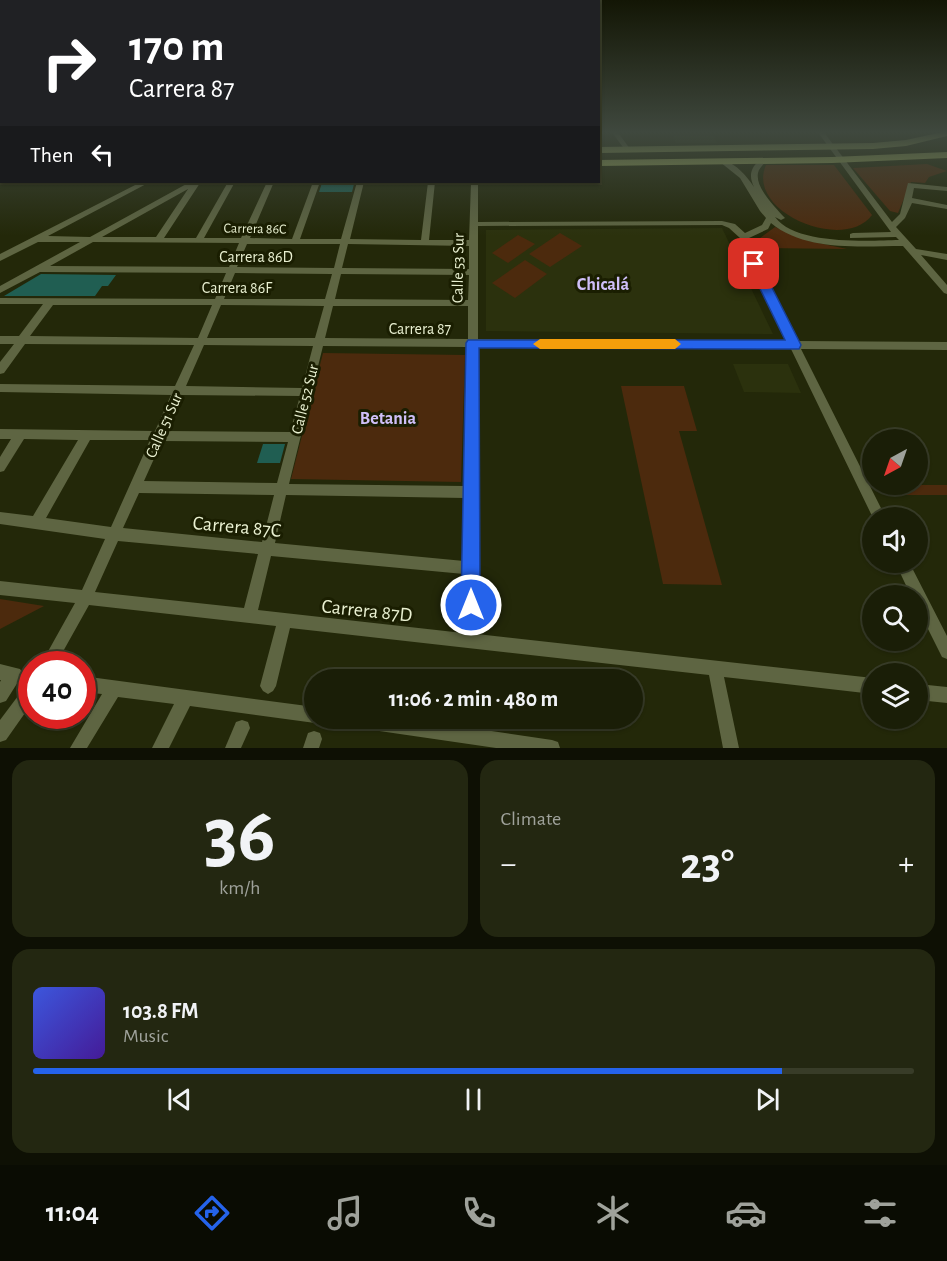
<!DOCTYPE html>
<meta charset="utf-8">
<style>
body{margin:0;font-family:"Alegreya Sans",sans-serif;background:#232711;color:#f1f3f6;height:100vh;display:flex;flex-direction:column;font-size:22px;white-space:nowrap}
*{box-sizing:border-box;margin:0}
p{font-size:20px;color:#9fa29b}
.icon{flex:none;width:33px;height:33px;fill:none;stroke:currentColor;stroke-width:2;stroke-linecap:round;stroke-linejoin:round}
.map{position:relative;height:748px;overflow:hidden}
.sheet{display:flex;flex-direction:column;gap:12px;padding:12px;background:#0e1004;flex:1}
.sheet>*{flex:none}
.banner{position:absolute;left:0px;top:0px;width:600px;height:183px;box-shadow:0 2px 4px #0004,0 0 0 2px #383c28;background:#202124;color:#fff;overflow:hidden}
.needle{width:39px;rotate:220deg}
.controls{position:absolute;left:862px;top:429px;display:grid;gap:12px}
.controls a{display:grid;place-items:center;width:66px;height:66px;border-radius:50%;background:#1a1e07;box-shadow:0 2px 4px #0004,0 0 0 2px #383c28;font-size:30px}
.speed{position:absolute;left:18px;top:651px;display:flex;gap:12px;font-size:30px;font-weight:700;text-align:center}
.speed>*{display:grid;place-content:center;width:78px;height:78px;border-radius:50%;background:#1a1e07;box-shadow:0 2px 4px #0004,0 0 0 2px #383c28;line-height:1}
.speed .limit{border:9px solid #d22;background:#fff;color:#111}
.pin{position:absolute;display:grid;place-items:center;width:51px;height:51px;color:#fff;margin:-26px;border-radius:12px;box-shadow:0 3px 9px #0006}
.me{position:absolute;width:66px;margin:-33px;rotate:0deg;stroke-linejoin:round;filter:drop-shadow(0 0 4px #0008)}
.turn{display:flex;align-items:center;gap:21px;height:126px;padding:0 30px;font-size:27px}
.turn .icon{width:78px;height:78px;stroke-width:2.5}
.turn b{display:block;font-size:42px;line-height:51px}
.then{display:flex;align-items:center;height:57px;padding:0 30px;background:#0003;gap:12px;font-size:22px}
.big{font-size:45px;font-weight:700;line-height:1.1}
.sheet .tile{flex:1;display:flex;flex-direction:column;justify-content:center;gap:9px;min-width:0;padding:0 21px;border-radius:18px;background:#232711}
.sheet .dial{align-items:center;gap:0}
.dial b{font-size:78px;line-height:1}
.song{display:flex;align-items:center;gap:18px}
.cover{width:72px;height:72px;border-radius:9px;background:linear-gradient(135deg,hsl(230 70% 55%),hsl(260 70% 35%))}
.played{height:6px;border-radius:3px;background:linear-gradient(90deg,#2563eb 85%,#383c28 85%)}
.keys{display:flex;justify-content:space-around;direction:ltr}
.heat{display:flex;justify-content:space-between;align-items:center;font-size:33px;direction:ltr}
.sheet .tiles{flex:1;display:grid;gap:12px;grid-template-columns:1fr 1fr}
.tile:last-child{grid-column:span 2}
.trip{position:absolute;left:304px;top:669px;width:339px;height:60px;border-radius:30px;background:#1a1e07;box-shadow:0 2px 4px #0004,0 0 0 2px #383c28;font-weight:700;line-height:60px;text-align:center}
.tabs{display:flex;height:96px;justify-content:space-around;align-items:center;background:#0a0c03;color:#9fa29b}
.tabs .icon{width:42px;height:42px}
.tabs .on{color:#2563eb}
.tabs b{font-size:27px;color:#f1f3f6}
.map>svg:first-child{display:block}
.built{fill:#2b310d}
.green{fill:#4c2a0d}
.building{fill:#205e52}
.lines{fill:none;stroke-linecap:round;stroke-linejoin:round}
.minor{fill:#5e6542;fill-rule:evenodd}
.major{fill:#98a65a;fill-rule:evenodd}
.route{fill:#2563eb;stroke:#184099;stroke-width:1.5}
.slow{fill:#f59e0b}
.labels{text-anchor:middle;stroke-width:6;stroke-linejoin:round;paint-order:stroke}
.far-street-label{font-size:14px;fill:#e9f0d1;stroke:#1a1e01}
.street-label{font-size:16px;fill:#e9f0d1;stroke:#1a1e01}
.neighbourhood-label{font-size:18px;font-weight:bold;fill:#cfbff8;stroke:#1a1e01}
.near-street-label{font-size:20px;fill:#e9f0d1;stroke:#1a1e01}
</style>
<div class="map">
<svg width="947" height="748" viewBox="0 0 947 748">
<rect width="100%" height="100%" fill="#232809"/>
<g class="built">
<path d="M670,131H710L717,143H676Z"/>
<path d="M722,228L773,334L486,331V230Z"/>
<path d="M733,364H788L801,393L744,392Z"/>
</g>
<g class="green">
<path d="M927,164L947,171L929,177L925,183L911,182L898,213L890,211L853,168Z"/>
<path d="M766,165H834L872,215C844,253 745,212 766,165Z"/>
<path d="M775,227L809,241L847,249L757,248L756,241Z"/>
<path d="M560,233L582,246L550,267L529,254Z"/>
<path d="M518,235L535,244L508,263L492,253Z"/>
<path d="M525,260L547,274L515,298L492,283Z"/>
<path d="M323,353L465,355L461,482L291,479Z"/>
<path d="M621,386H684L697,431H679L722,585L663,584Z"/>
<path d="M881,485H947V495H887Z"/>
<path d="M0,599L44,606L0,629Z"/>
</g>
<g class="building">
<path d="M322,183L354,184L352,192H319Z"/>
<path d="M41,274L116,275L108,286H102L95,296H4Z"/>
<path d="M263,444H285L280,463H257Z"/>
</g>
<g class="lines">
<g class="minor">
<path d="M611,131H617L630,149L629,150H625Z"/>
<path d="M817,131H823L892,222L900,214L908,183L947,187V191L914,188L912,198L947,205V209L912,203L905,218L896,227L916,249L947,254V260L921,255L947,285V294L944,293L903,246C861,246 806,252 771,223L768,229L749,238L758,264L797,341L947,342V350L801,349L886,518H873L791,349L478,347L477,634L873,678V694L724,677L739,748H723L709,675L290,628L276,686L273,691L268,694L263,691L260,686L276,626L89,605L56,664H41L75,603L0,595V581L82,590L105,539L0,524V512L33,516L78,440L24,439L4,471L0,472V457L11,439H0V429L155,431L171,395L0,392V384L175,386L194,345L25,344L4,373L0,374V362L14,344H0V336H19L43,304H0V298L215,299L226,273L40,272L0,293V286L80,242H38L0,261V254L141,182H150L48,236L90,237L190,182H199L200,183L164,238H196L228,182H235L204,238H241L267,182H274L250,238L292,239L313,182H320L300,239H341L357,182H364L350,239L421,240L428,182H435L429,240H469L471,182H478V222L722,221L735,224L745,233L762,225L766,218L760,211L740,178L720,162L724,160C737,165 746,175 754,187C748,175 751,166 762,159L766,161C763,165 759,168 758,173C755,188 776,208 785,218L781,220L775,217C795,245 867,241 899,240L896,237L850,238V234L853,233L891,232ZM188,189L156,237H102ZM722,225L729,228L740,238L750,264L787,341L478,339V226ZM93,242L239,243L229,267L50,266ZM247,244H340L334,268L237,267ZM348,244L469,246V269L342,268ZM235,273L332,274L325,299H224ZM341,274L469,275L468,300L335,299ZM53,305H212L198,338L30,336ZM221,305L324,306L315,338H207ZM333,306H468V339L325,338ZM204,345L313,346L302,388L186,386ZM323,346L468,347L465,486L289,484ZM182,395L300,396L290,432L166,431ZM90,440H150L111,527L46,518ZM162,441L288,442L277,483L144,481ZM139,493L274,495L262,542L123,528ZM286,495L465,498L464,561L275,543ZM118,541L258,554L244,608L95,592ZM271,556L464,574L463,633L258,610Z"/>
<path d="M895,562H909L947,636V659L942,657L918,609V596H911Z"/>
<path d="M0,664L20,669L23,674L6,701L0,703V682L1,680H0Z"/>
<path d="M82,676L315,707V718H322L315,723L190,706L169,748H152L174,704L118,697L87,748H70L102,694L82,692Z"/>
<path d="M32,681V703L6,740L0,742V720L27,684Z"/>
<path d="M918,684L947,687V703L918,700Z"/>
<path d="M337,718H404L552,740L558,742L560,748H496L345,726L339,724Z"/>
<path d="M242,720L248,722L250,728L241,748H225L236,722Z"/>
<path d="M314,731L320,733L322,739L319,748H303L308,733Z"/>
</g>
<g class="major">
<path d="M947,131V136L906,146L873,149L598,153V147L873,143L906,140Z"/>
<path d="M947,152V158L832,163L598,166V160L832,157Z"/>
</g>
</g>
<linearGradient id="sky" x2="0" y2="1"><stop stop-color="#131605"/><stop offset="0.56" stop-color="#3f483e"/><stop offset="1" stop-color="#3f483e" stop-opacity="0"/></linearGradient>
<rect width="947" height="236" fill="url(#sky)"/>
<path class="route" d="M754,261L760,264L801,345L799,349L479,348L480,605L477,612L471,614L464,612L461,605L466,343L468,340H785L748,264Z"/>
<path class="slow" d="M540,339H675L681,344L675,349H540L533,344Z"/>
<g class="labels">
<g class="far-street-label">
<text transform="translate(255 228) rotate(1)" y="5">Carrera 86C</text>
</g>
<g class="street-label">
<text x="256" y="262">Carrera 86D</text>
<text transform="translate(457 268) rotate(-89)" y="6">Calle 53 Sur</text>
<text x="237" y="293">Carrera 86F</text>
<text x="420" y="334">Carrera 87</text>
<text transform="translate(304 399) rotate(-76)" y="6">Calle 52 Sur</text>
<text transform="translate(163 425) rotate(-66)" y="6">Calle 51 Sur</text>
</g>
<g class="neighbourhood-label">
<text x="603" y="290">Chicalá</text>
<text x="388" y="424">Betania</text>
</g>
<g class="near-street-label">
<text transform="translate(237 526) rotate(5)" y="7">Carrera 87C</text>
<text transform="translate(367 610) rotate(6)" y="7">Carrera 87D</text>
</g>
</g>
</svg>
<div class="controls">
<a><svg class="needle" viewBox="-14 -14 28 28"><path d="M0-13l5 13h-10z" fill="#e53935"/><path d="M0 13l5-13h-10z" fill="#9fa29b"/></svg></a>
<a><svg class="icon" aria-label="sound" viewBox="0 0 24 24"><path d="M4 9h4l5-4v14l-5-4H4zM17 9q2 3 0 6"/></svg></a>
<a><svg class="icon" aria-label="search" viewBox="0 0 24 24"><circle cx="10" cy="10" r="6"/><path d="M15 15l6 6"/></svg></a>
<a><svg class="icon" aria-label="layers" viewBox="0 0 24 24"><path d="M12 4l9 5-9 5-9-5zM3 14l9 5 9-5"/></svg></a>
</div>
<div class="speed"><div class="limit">40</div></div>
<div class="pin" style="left:754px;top:264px;background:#d93025"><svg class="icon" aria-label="arrive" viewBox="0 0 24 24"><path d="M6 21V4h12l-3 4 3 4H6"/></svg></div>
<svg class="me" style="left:471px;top:605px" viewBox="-20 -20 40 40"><circle r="17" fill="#2563eb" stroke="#fff" stroke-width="3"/><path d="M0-11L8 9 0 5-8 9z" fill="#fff"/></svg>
<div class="trip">11:06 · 2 min · 480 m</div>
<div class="banner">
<div class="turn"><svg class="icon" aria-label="right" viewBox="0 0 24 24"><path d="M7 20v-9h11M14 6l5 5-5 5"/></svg><div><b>170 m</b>Carrera 87</div></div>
<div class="then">Then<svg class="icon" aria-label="left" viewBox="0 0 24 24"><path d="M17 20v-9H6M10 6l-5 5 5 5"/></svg></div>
</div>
</div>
<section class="sheet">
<div class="tiles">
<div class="tile dial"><b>36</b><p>km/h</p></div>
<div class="tile"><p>Climate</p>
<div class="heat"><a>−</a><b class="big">23°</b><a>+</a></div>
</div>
<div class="tile">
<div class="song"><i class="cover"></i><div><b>103.8 FM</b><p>Music</p></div></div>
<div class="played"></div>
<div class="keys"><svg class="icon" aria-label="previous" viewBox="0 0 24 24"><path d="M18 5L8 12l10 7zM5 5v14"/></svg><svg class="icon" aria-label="pause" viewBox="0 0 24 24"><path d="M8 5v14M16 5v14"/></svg><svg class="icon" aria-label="next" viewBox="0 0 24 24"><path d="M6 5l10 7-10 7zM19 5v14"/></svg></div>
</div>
</div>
</section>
<nav class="tabs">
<b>11:04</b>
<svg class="icon on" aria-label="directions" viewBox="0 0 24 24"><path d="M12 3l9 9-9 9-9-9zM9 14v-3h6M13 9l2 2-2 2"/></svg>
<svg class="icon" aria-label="music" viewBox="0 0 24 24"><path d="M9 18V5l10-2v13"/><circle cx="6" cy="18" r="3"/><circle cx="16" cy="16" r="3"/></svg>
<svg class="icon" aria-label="phone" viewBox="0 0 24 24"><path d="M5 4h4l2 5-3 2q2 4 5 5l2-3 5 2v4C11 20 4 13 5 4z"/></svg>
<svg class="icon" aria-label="climate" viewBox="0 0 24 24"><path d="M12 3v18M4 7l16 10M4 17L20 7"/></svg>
<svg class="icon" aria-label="car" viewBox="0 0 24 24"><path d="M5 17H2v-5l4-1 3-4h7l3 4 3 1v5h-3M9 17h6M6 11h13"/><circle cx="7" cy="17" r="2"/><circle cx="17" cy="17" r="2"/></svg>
<svg class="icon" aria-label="filters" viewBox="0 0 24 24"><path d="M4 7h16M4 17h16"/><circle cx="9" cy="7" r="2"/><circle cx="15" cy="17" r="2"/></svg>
</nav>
